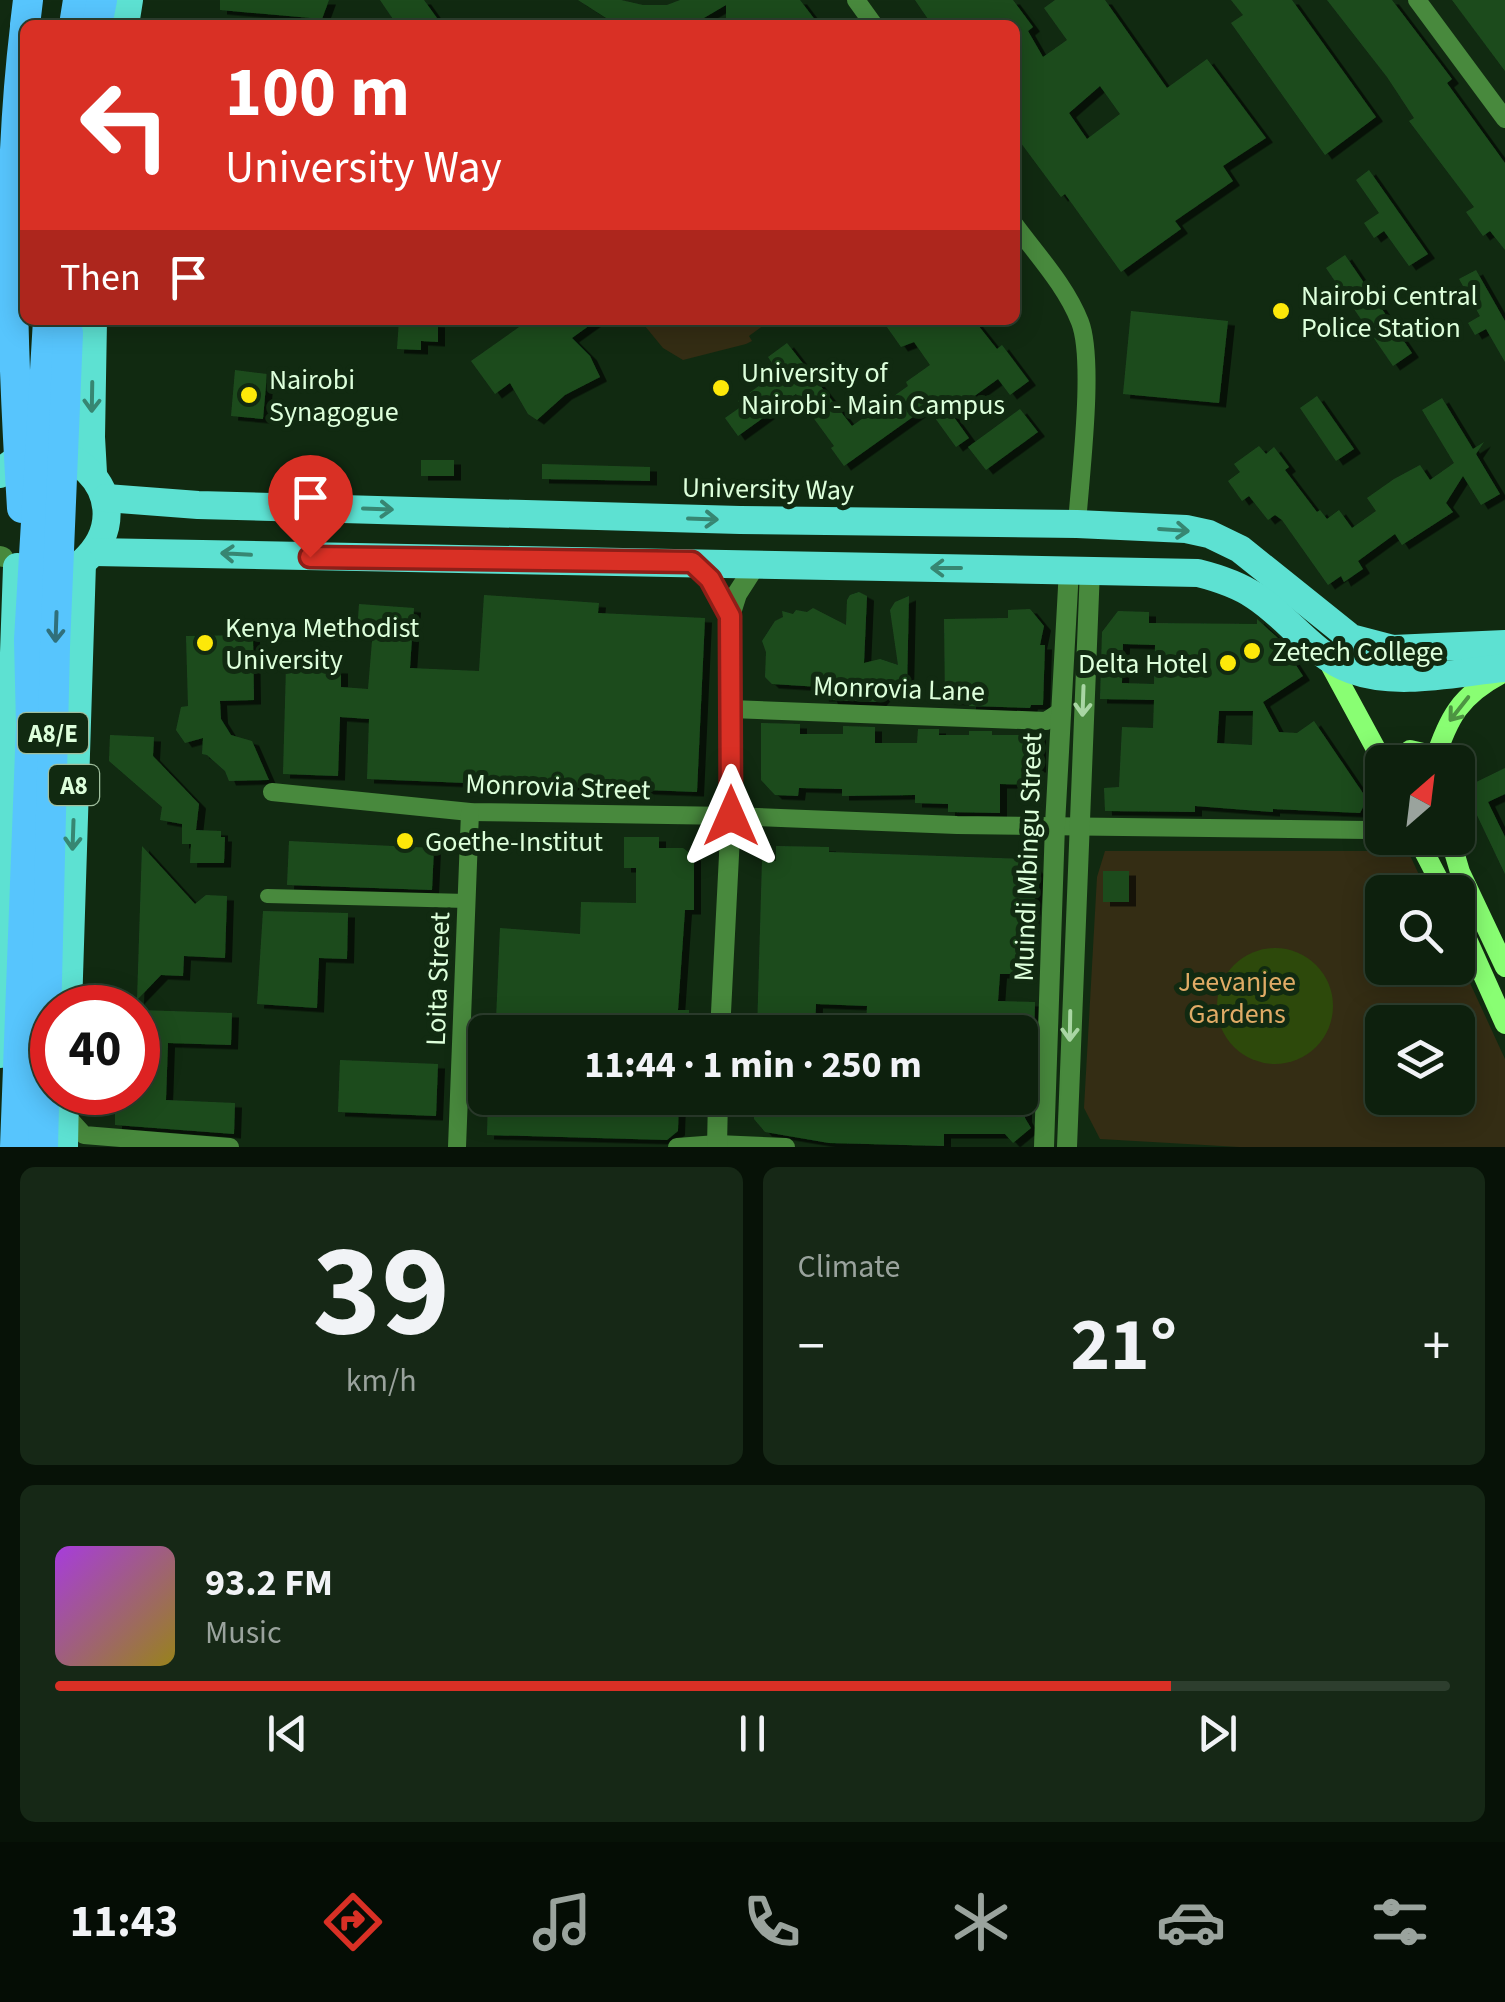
<!DOCTYPE html>
<meta charset="utf-8">
<style>
body{margin:0;font-family:"Source Sans 3",sans-serif;background:#162816;color:#f1f3f6;height:100vh;display:flex;flex-direction:column;font-size:38px;white-space:nowrap}
*{box-sizing:border-box;margin:0}
p{font-size:32px;color:#9aa39d}
.icon{flex:none;width:55px;height:55px;fill:none;stroke:currentColor;stroke-width:2;stroke-linecap:round;stroke-linejoin:round}
.map{position:relative;height:1147px;overflow:hidden}
.drawer{display:flex;flex-direction:column;gap:20px;padding:20px;background:#071207;flex:1}
.drawer>*{flex:none}
.hud{position:absolute;left:20px;top:20px;width:1000px;height:305px;border-radius:15px;box-shadow:0 5px 25px #0003,0 0 0 2px #2d3e2e;background:#d93025;color:#fff;overflow:hidden}
.needle{width:65px;rotate:28deg}
.fabs{position:absolute;left:1365px;top:745px;display:grid;gap:20px}
.fabs a{display:grid;place-items:center;width:110px;height:110px;border-radius:15px;background:#0d200d;box-shadow:0 5px 25px #0003,0 0 0 2px #2d3e2e;font-size:50px}
.speed{position:absolute;left:30px;top:985px;display:flex;gap:20px;font-size:50px;font-weight:700;text-align:center}
.speed>*{display:grid;place-content:center;width:130px;height:130px;border-radius:50%;background:#0d200d;box-shadow:0 5px 25px #0003,0 0 0 2px #2d3e2e;line-height:1}
.speed .limit{border:15px solid #d22;background:#fff;color:#111}
.pin{position:absolute;display:grid;place-items:center;width:85px;height:85px;color:#fff;margin:-102px -42px;border-radius:50% 50% 50% 0;rotate:-45deg;box-shadow:0 0 10px #0007}
.pin .icon{rotate:45deg}
.me{position:absolute;width:110px;margin:-55px;rotate:0deg;stroke-linejoin:round;filter:drop-shadow(0 0 8px #0008)}
.turn{display:flex;align-items:center;gap:35px;height:210px;padding:0 40px;font-size:45px}
.turn .icon{width:130px;height:130px;stroke-width:2.5}
.turn b{display:block;font-size:70px;line-height:85px}
.then{display:flex;align-items:center;height:95px;padding:0 40px;background:#0003;gap:20px;font-size:38px}
.big{font-size:75px;font-weight:700;line-height:1.1}
.drawer .widget{flex:1;display:flex;flex-direction:column;justify-content:center;gap:15px;min-width:0;padding:0 35px;border-radius:15px;background:#162816}
.drawer .dial{align-items:center;gap:0}
.dial b{font-size:130px;line-height:1}
.song{display:flex;align-items:center;gap:30px}
.cover{width:120px;height:120px;border-radius:15px;background:linear-gradient(135deg,hsl(280 70% 55%),hsl(50 70% 35%))}
.played{height:10px;border-radius:5px;background:linear-gradient(90deg,#d93025 80%,#2d3e2e 80%)}
.keys{display:flex;justify-content:space-around;direction:ltr}
.heat{display:flex;justify-content:space-between;align-items:center;font-size:55px;direction:ltr}
.drawer .tiles{flex:1;display:grid;gap:20px;grid-template-columns:1fr 1fr}
.widget:last-child{grid-column:span 2}
.trip{position:absolute;left:468px;top:1015px;width:570px;height:100px;border-radius:15px;background:#0d200d;box-shadow:0 5px 25px #0003,0 0 0 2px #2d3e2e;font-weight:700;line-height:100px;text-align:center}
.tabs{display:flex;height:160px;justify-content:space-around;align-items:center;background:#050d05;color:#9aa39d}
.tabs .icon{width:70px;height:70px}
.tabs .active{color:#d93025}
.tabs b{font-size:45px;color:#f1f3f6}
.map>svg:first-child{display:block}
.green{fill:#342d14;fill-rule:evenodd}
.water{fill:#2d490b}
.building{fill:#1d4b1e;fill-rule:evenodd;filter:url(#shadow)}
.lines{fill:none;stroke-linecap:round;stroke-linejoin:round}
.pedestrian{stroke:#48893d;stroke-width:14}
.minor{stroke:#48893d;stroke-width:18}
.tertiary{stroke:#48893d;stroke-width:20}
.secondary{stroke:#89fe73;stroke-width:20}
.trunk{stroke:#5de1d2;stroke-width:28}
.motorway{stroke:#57c5fd;stroke-width:30}
.oneway{stroke:#378672}
.oneway2{stroke:#30707b}
.oneway3{stroke:#a9d6a4}
.oneway4{stroke:#4d9442}
.route-casing{stroke:#8d1f18;stroke-width:25}
.route{stroke:#d93025;stroke-width:18}
.poi-dot{fill:#fde809;stroke:#112a11;stroke-width:4}
.labels{text-anchor:middle;stroke-width:10;stroke-linejoin:round;paint-order:stroke}
.shield{fill:#112a11;stroke:#a0bf9e;stroke-width:2.5}
.shield-label{font-size:25px;font-weight:bold;fill:#ddffdb}
.poi-label{font-size:28px;fill:#ddffdb;stroke:#112a11;text-anchor:start}
.street-label{font-size:28px;fill:#ddffdb;stroke:#112a11}
.park-label{font-size:28px;fill:#e0ab66;stroke:#112a11}
</style>
<div class="map">
<svg width="1505" height="1147" viewBox="0 0 1505 1147">
<defs>
<filter id="shadow"><feDropShadow dx="7" dy="4.5" stdDeviation="0" flood-color="#0009"/></filter>
</defs>
<rect width="100%" height="100%" fill="#112a11"/>
<g class="green">
<path d="M640,320H771L749,336L752,341L746,344L683,360L663,348Z"/>
<path d="M1105,851H1408L1427,892H1382V968H1458V957L1505,1059V1147H1239L1100,1139L1084,1108L1097,877ZM1382,1022H1458V1098H1382Z"/>
</g>
<circle class="water" cx="1275" cy="1006" r="58"/>
<g class="building">
<path d="M220,0H329L322,19L220,10Z"/>
<path d="M380,0H424L442,25H397Z"/>
<path d="M578,0H621L643,5H667L680,0H800L819,25H726V5L692,25H617Z"/>
<path d="M915,0H1013L1033,27L1028,31L1043,57L1067,40L1044,8L1055,0H1105L1167,88L1207,59L1266,138L1223,166L1233,181L1175,221L1181,229L1121,272L1065,194L1061,197L1015,135V25H932ZM1100,86L1120,114L1087,139L1069,113Z"/>
<path d="M1231,0H1292L1376,117L1325,155L1231,23L1243,15Z"/>
<path d="M1327,0H1392L1452,79L1447,83L1505,163V250L1490,231L1483,236L1466,212L1474,207L1409,121L1414,118L1387,77Z"/>
<path d="M1452,0H1505V71Z"/>
<path d="M1369,170L1428,254L1409,266L1384,231L1374,238L1364,223L1379,213L1356,180Z"/>
<path d="M1345,255L1412,353L1393,366L1326,268Z"/>
<path d="M1476,270L1505,321V362L1486,329L1475,335L1468,323L1480,316L1459,279Z"/>
<path d="M1131,311L1228,321L1219,403L1123,394Z"/>
<path d="M399,320L438,323V342L421,341V350L397,349Z"/>
<path d="M529,320H597L572,338L590,356L600,377L565,395L537,420L528,414L510,383L495,394L471,361Z"/>
<path d="M882,320H974L997,349L1002,345L1029,381L1010,395L998,379L951,413L969,438L956,447L930,411L927,413L924,409L844,466L831,448L834,446L796,394L738,436L725,418L742,406L738,401L778,372L768,357L787,343L852,426L908,386L906,382L930,365L914,342L901,347Z"/>
<path d="M235,370L267,374L263,419L231,416Z"/>
<path d="M1317,396L1354,449L1336,461L1300,408Z"/>
<path d="M1442,398L1473,449L1484,442L1476,454L1500,494L1481,505L1463,476L1446,503L1453,512L1402,545L1395,534L1358,561L1363,569L1344,582L1341,576L1328,585L1282,520L1275,515L1268,520L1249,496L1242,501L1228,481L1240,472L1234,464L1259,446L1266,454L1274,447L1289,467L1285,470L1317,512L1320,510L1327,519L1339,510L1352,528L1376,511L1367,498L1394,479L1420,465L1430,480L1454,463L1422,410Z"/>
<path d="M1020,409L1038,432L986,470L968,447Z"/>
<rect x="421" y="460" width="33" height="16"/>
<path d="M542,464L650,467V481L542,479Z"/>
<path d="M859,592L867,596L864,663L880,659L898,665L890,610L895,602L909,596L907,688L892,687L879,702L831,700L830,697H822L820,687L772,684L765,677L766,652L762,641L775,621L783,617L782,611L793,614L796,610L807,612L813,608L846,625L847,600L850,595Z"/>
<path d="M484,595L599,603L598,613L705,618L697,792L367,779L369,719L340,717L338,776L283,774L286,667L341,669V687L368,689L372,641L357,633L359,604L414,608L410,668L479,671Z"/>
<path d="M1030,609L1044,626L1040,645H1045L1043,705H1031L1030,708L969,706V701L945,700L944,619L1008,618V610Z"/>
<path d="M1118,611L1149,612V623L1257,624V619L1279,639L1303,676L1263,702L1279,732L1297,733L1314,721L1367,799L1360,813L1273,809V812L1195,806V812L1105,811L1104,788L1119,787L1122,727L1153,728L1154,700L1100,699L1102,632ZM1123,644L1155,645L1154,684L1122,683ZM1219,711H1253L1252,745L1217,743Z"/>
<path d="M253,635L254,700L220,701L221,719L231,735L252,741L269,780L229,781L225,771L207,755L202,754L203,738L185,743L176,730L181,707L188,706L186,636Z"/>
<path d="M761,723L800,724V734H843V726L875,727V743H917L918,729H939V735H969V731H992V735H1039V768H1036L1035,785L1000,784V813L948,812V804L915,803V795L842,796V789L799,788L798,796L775,795L761,780Z"/>
<path d="M110,735L154,737L153,756L199,804L196,830L221,831V837H225L224,863H190L191,844H182V824L160,820L162,807L109,761Z"/>
<path d="M1505,768V794L1488,802L1505,837V874L1464,788Z"/>
<path d="M624,837H659V848H683L694,856V910H685L678,1010H689V1032H602V1028L552,1026V1032H510V1020H496L500,928L580,934L581,902L636,903V868H624Z"/>
<path d="M289,841L434,848L432,890L287,885Z"/>
<path d="M142,846L195,904L206,895L227,896L225,958L184,956L183,976L161,975L137,1000Z"/>
<path d="M776,846L829,847V852L1026,859L1038,871L1026,974H1000L998,1001L1035,1002L1034,1042H1020V1032H866L867,1006L816,1004L815,1032H757L762,860L776,861Z"/>
<rect x="1103" y="871" width="26" height="31"/>
<path d="M263,911L348,913L347,959L319,958L317,1008L257,1004Z"/>
<path d="M138,1010L232,1013L231,1045L168,1043L166,1100L235,1103L234,1134L115,1125V1101H123L124,1092H138Z"/>
<path d="M340,1060L438,1064L436,1116L338,1112Z"/>
<path d="M488,1098H679L678,1131L667,1140L487,1135Z"/>
<path d="M754,1098H954V1101H999V1098H1025V1118L1031,1128L1013,1143L1005,1134H944V1146L829,1143L765,1132L754,1119Z"/>
</g>
<g class="lines">
<path class="pedestrian" d="M267,896L467,901"/>
<g class="minor">
<path d="M856,0L874,25"/>
<path d="M1417,0L1505,119"/>
<path d="M1015,225C1037,255 1066,286 1080,322C1095,361 1080,478 1077,524"/>
<path d="M731,709L1046,721L1061,711"/>
<path d="M272,792L470,812L731,816L957,825L1368,830L1382,826"/>
<path d="M65,1114L84,1135L230,1147"/>
<path d="M457,1147L470,812"/>
<path d="M677,1147L717,1144L786,1147"/>
</g>
<g class="tertiary">
<path d="M0,556L3,557"/>
<path d="M692,562L710,579L730,616"/>
<path d="M720,1032L731,816L730,616L737,594L757,563"/>
<path d="M717,1147L718,1098"/>
<path d="M1044,1147L1055,825L1069,569"/>
<path d="M1067,1147L1090,569"/>
</g>
<g class="secondary">
<path d="M1326,657L1383,762"/>
<path d="M1395,762L1410,750L1423,753L1432,762"/>
<path d="M1434,762C1448,718 1460,695 1503,673"/>
<path d="M1417,838L1445,892"/>
<path d="M1450,838L1460,872L1505,967"/>
<path d="M1458,919L1505,1024"/>
</g>
<g class="trunk">
<path d="M125,25L129,0"/>
<path d="M93,473L91,437L93,320"/>
<path d="M0,474C56,411 151,500 83,562"/>
<path d="M106,498L198,505L740,520L1077,524L1186,529L1209,534L1240,549L1351,638L1393,649L1505,644"/>
<path d="M94,552L1198,573C1218,578 1237,584 1255,596C1289,618 1312,655 1352,670C1398,687 1458,672 1505,668"/>
<path d="M68,1008L82,563"/>
<path d="M0,1054L17,567"/>
<path d="M64,1147L65,1092"/>
</g>
<g class="motorway">
<path d="M25,25L28,0"/>
<path d="M74,25L78,0"/>
<path d="M97,25L102,0"/>
<path d="M22,508C12,347 6,187 25,27"/>
<path d="M15,1147L31,725L29,640L48,320"/>
<path d="M43,1147L55,647L68,333"/>
</g>
</g>
<defs><path id="oneway-shaft" d="M-6 0H5M1.5-3L5.5 0L1.5 3" fill="none" stroke-width="1.6" stroke-linecap="round" stroke-linejoin="round" transform="scale(2.5)"/></defs>
<g class="oneway">
<use href="#oneway-shaft" transform="translate(92 397) rotate(91)"/>
<use href="#oneway-shaft" transform="translate(378 509) rotate(2)"/>
<use href="#oneway-shaft" transform="translate(703 519) rotate(2)"/>
<use href="#oneway-shaft" transform="translate(1174 530) rotate(4)"/>
<use href="#oneway-shaft" transform="translate(236 554) rotate(-177)"/>
<use href="#oneway-shaft" transform="translate(946 568) rotate(-180)"/>
<use href="#oneway-shaft" transform="translate(73 835) rotate(92)"/>
</g>
<use class="oneway2" href="#oneway-shaft" transform="translate(56 627) rotate(92)"/>
<g class="oneway3">
<use href="#oneway-shaft" transform="translate(1083 701) rotate(92)"/>
<use href="#oneway-shaft" transform="translate(1070 1026) rotate(91)"/>
</g>
<use class="oneway4" href="#oneway-shaft" transform="translate(1459 709) rotate(128)"/>
<g class="lines">
<g class="route-casing">
<path id="route" d="M310,557L692,562L710,579L730,616L731,816"/>
</g>
<use href="#route" class="route"/>
</g>
<g class="poi-dot">
<circle cx="1281" cy="311" r="10"/>
<circle cx="721" cy="388" r="10"/>
<circle cx="249" cy="395" r="10"/>
<circle cx="205" cy="643" r="10"/>
<circle cx="1252" cy="651" r="10"/>
<circle cx="1228" cy="663" r="10"/>
<circle cx="405" cy="841" r="10"/>
</g>
<g class="labels">
<g class="shield">
<rect x="18" y="713" width="70" height="40" rx="8"/>
<rect x="49" y="765" width="50" height="40" rx="8"/>
</g>
<g class="shield-label">
<text x="53" y="742">A8/E</text>
<text x="74" y="794">A8</text>
</g>
<g class="poi-label">
<text x="1301" y="305">Nairobi Central<tspan x="1301" dy="32">Police Station</tspan></text>
<text x="741" y="382">University of<tspan x="741" dy="32">Nairobi - Main Campus</tspan></text>
<text x="269" y="389">Nairobi<tspan x="269" dy="32">Synagogue</tspan></text>
<text x="225" y="637">Kenya Methodist<tspan x="225" dy="32">University</tspan></text>
<text x="1272" y="661">Zetech College</text>
<text x="1208" y="673" text-anchor="end">Delta Hotel</text>
<text x="425" y="851">Goethe-Institut</text>
</g>
<g class="street-label">
<text transform="translate(768 488) rotate(1)" y="10">University Way</text>
<text transform="translate(899 688) rotate(2)" y="10">Monrovia Lane</text>
<text transform="translate(558 786) rotate(2)" y="10">Monrovia Street</text>
<text transform="translate(1027 857) rotate(-88)" y="10">Muindi Mbingu Street</text>
<text transform="translate(437 979) rotate(-88)" y="10">Loita Street</text>
</g>
<g class="park-label">
<text x="1237" y="991">Jeevanjee<tspan x="1237" dy="32">Gardens</tspan></text>
</g>
</g>
</svg>
<div class="fabs">
<a><svg class="needle" viewBox="-14 -14 28 28"><path d="M0-13l5 13h-10z" fill="#e53935"/><path d="M0 13l5-13h-10z" fill="#9aa39d"/></svg></a>
<a><svg class="icon" aria-label="search" viewBox="0 0 24 24"><circle cx="10" cy="10" r="6"/><path d="M15 15l6 6"/></svg></a>
<a><svg class="icon" aria-label="layers" viewBox="0 0 24 24"><path d="M12 4l9 5-9 5-9-5zM3 14l9 5 9-5"/></svg></a>
</div>
<div class="speed"><div class="limit">40</div></div>
<div class="pin" style="left:310px;top:557px;background:#d93025"><svg class="icon" aria-label="arrive" viewBox="0 0 24 24"><path d="M6 21V4h12l-3 4 3 4H6"/></svg></div>
<svg class="me" style="left:731px;top:816px" viewBox="-20 -20 40 40"><path d="M0-17L14 15 0 8-14 15z" fill="#d93025" stroke="#fff" stroke-width="4"/></svg>
<div class="trip">11:44 · 1 min · 250 m</div>
<div class="hud">
<div class="turn"><svg class="icon" aria-label="left" viewBox="0 0 24 24"><path d="M17 20v-9H6M10 6l-5 5 5 5"/></svg><div><b>100 m</b>University Way</div></div>
<div class="then">Then<svg class="icon" aria-label="arrive" viewBox="0 0 24 24"><path d="M6 21V4h12l-3 4 3 4H6"/></svg></div>
</div>
</div>
<section class="drawer">
<div class="tiles">
<div class="widget dial"><b>39</b><p>km/h</p></div>
<div class="widget"><p>Climate</p>
<div class="heat"><a>−</a><b class="big">21°</b><a>+</a></div>
</div>
<div class="widget">
<div class="song"><i class="cover"></i><div><b>93.2 FM</b><p>Music</p></div></div>
<div class="played"></div>
<div class="keys"><svg class="icon" aria-label="previous" viewBox="0 0 24 24"><path d="M18 5L8 12l10 7zM5 5v14"/></svg><svg class="icon" aria-label="pause" viewBox="0 0 24 24"><path d="M8 5v14M16 5v14"/></svg><svg class="icon" aria-label="next" viewBox="0 0 24 24"><path d="M6 5l10 7-10 7zM19 5v14"/></svg></div>
</div>
</div>
</section>
<nav class="tabs">
<b>11:43</b>
<svg class="icon active" aria-label="directions" viewBox="0 0 24 24"><path d="M12 3l9 9-9 9-9-9zM9 14v-3h6M13 9l2 2-2 2"/></svg>
<svg class="icon" aria-label="music" viewBox="0 0 24 24"><path d="M9 18V5l10-2v13"/><circle cx="6" cy="18" r="3"/><circle cx="16" cy="16" r="3"/></svg>
<svg class="icon" aria-label="phone" viewBox="0 0 24 24"><path d="M5 4h4l2 5-3 2q2 4 5 5l2-3 5 2v4C11 20 4 13 5 4z"/></svg>
<svg class="icon" aria-label="climate" viewBox="0 0 24 24"><path d="M12 3v18M4 7l16 10M4 17L20 7"/></svg>
<svg class="icon" aria-label="car" viewBox="0 0 24 24"><path d="M5 17H2v-5l4-1 3-4h7l3 4 3 1v5h-3M9 17h6M6 11h13"/><circle cx="7" cy="17" r="2"/><circle cx="17" cy="17" r="2"/></svg>
<svg class="icon" aria-label="filters" viewBox="0 0 24 24"><path d="M4 7h16M4 17h16"/><circle cx="9" cy="7" r="2"/><circle cx="15" cy="17" r="2"/></svg>
</nav>
